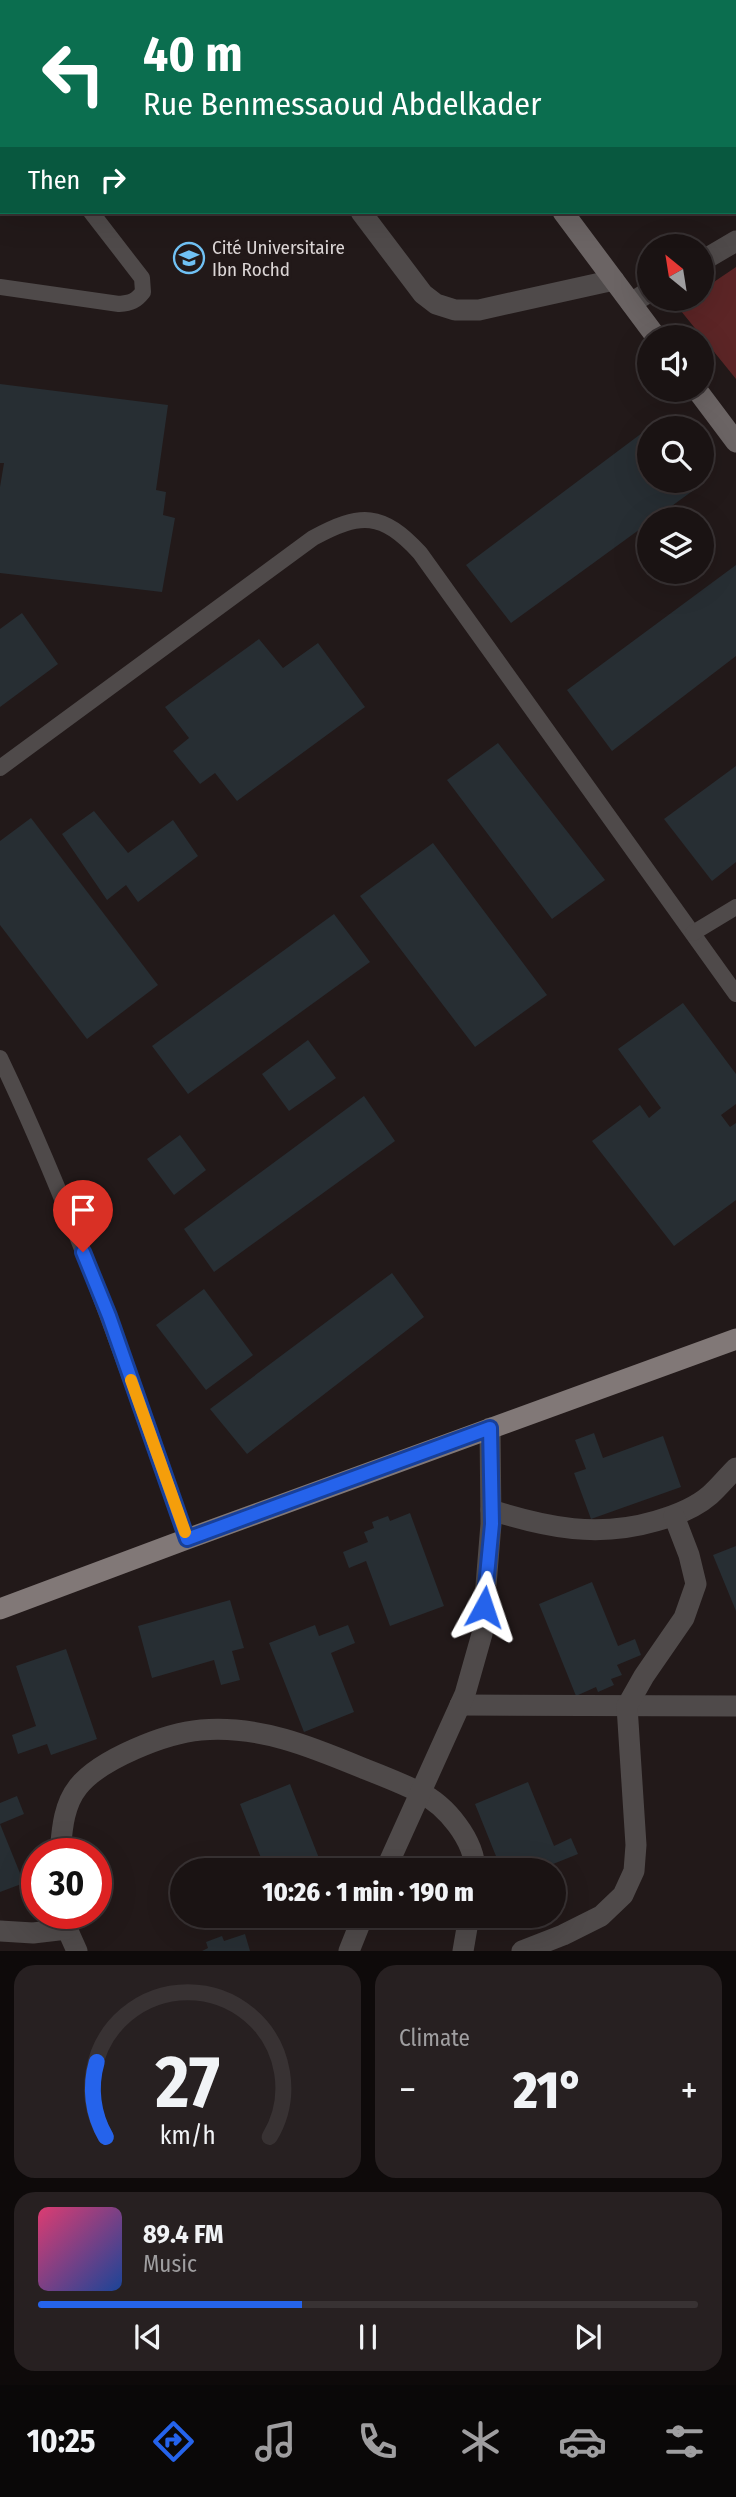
<!DOCTYPE html>
<meta charset="utf-8">
<style>
body{margin:0;font-family:"Fira Sans Condensed",sans-serif;background:#272021;color:#f1f3f6;height:100vh;display:flex;flex-direction:column;font-size:26px;white-space:nowrap}
*{box-sizing:border-box;margin:0}
p{font-size:23px;color:#9f9ea0}
.icon{flex:none;width:38px;height:38px;fill:none;stroke:currentColor;stroke-width:2;stroke-linecap:round;stroke-linejoin:round}
.map{position:relative;height:1951px;overflow:hidden}
.side{display:flex;flex-direction:column;gap:14px;padding:14px;background:#0e0a0a;flex:1}
.side>*{flex:none}
.banner{position:absolute;left:0px;top:0px;width:737px;height:214px;box-shadow:0 7px 28px #0002,0 0 0 2px #383233;background:#0b6e4f;color:#fff;overflow:hidden}
.needle{width:46px;rotate:330deg}
.tools{position:absolute;left:637px;top:234px;display:grid;gap:14px}
.tools a{display:grid;place-items:center;width:77px;height:77px;border-radius:50%;background:#1a1313;box-shadow:0 7px 28px #0002,0 0 0 2px #383233;font-size:35px}
.speed{position:absolute;left:21px;top:1838px;display:flex;gap:14px;font-size:35px;font-weight:700;text-align:center}
.speed>*{display:grid;place-content:center;width:91px;height:91px;border-radius:50%;background:#1a1313;box-shadow:0 7px 28px #0002,0 0 0 2px #383233;line-height:1}
.speed .limit{border:10px solid #d22;background:#fff;color:#111}
.pin{position:absolute;display:grid;place-items:center;width:60px;height:60px;color:#fff;margin:-72px -30px;border-radius:50% 50% 50% 0;rotate:-45deg;box-shadow:0 0 7px #0007}
.pin .icon{rotate:45deg}
.me{position:absolute;width:77px;margin:-38px;rotate:5deg;stroke-linejoin:round;filter:drop-shadow(0 0 5px #0008)}
.turn{display:flex;align-items:center;gap:24px;height:147px;padding:0 28px;font-size:32px}
.turn .icon{width:91px;height:91px;stroke-width:2.5}
.turn b{display:block;font-size:49px;line-height:60px}
.then{display:flex;align-items:center;height:66px;padding:0 28px;background:#0003;gap:14px;font-size:26px}
.big{font-size:52px;font-weight:800;line-height:1.1}
.side .card{flex:1;display:flex;flex-direction:column;justify-content:center;gap:10px;min-width:0;padding:0 24px;border-radius:21px;background:#272021}
.side .dial{align-items:center;gap:0}
.dial svg{height:182px;overflow:visible;fill:none;stroke:#383233;stroke-width:7;stroke-linecap:round;text-anchor:middle}
.dial text{fill:#f1f3f6;stroke:none}
.song{display:flex;align-items:center;gap:21px}
.cover{width:84px;height:84px;border-radius:10px;background:linear-gradient(135deg,hsl(340 70% 55%),hsl(220 70% 35%))}
.played{height:7px;border-radius:4px;background:linear-gradient(90deg,#2563eb 40%,#383233 40%)}
.keys{display:flex;justify-content:space-around;direction:ltr}
.heat{display:flex;justify-content:space-between;align-items:center;font-size:38px;direction:ltr}
.side .tiles{flex:1;display:grid;gap:14px;grid-template-columns:1fr 1fr}
.card:last-child{grid-column:span 2}
.trip{position:absolute;left:170px;top:1858px;width:396px;height:70px;border-radius:35px;background:#1a1313;box-shadow:0 7px 28px #0002,0 0 0 2px #383233;font-weight:800;line-height:70px;text-align:center}
.tabs{display:flex;height:112px;justify-content:space-around;align-items:center;background:#0a0808;color:#9f9ea0}
.tabs .icon{width:49px;height:49px}
.tabs .selected{color:#2563eb}
.tabs b{font-size:32px;color:#f1f3f6}
.map>svg:first-child{display:block}
.green{fill:#5c2526}
.building{fill:#272e33}
.lines{fill:none;stroke-linecap:round;stroke-linejoin:round}
.lane{stroke:#4f4a4a;stroke-width:16}
.street{stroke:#4f4a4a;stroke-width:21}
.secondary{stroke:#6b6464;stroke-width:21}
.primary{stroke:#817877;stroke-width:21}
.route-casing{stroke:#184099;stroke-width:18}
.route{stroke:#2563eb;stroke-width:12}
.slow{stroke:#f59e0b;stroke-width:12}
.labels{text-anchor:middle;stroke-width:7;stroke-linejoin:round;paint-order:stroke}
.poi-label{font-size:19px;fill:#dbd5d5;stroke:#221919;text-anchor:start}
</style>
<div class="map">
<svg width="736" height="1951" viewBox="0 0 736 1951">
<rect width="100%" height="100%" fill="#221919"/>
<path class="green" d="M736,267V379L677,306L687,299H702V290Z"/>
<g class="building">
<path d="M0,384L168,405L156,490L166,492L163,515L175,518L162,592L0,573V487L4,463H0Z"/>
<path d="M654,424L658,429H649V481H700L702,484L511,623L466,565Z"/>
<path d="M736,565V656L612,751L567,690Z"/>
<path d="M22,613L58,664L0,707V629Z"/>
<path d="M259,639L283,668L318,643L365,707L237,801L215,773L200,784L173,751L189,738L165,707Z"/>
<path d="M498,743L605,880L552,919L447,780Z"/>
<path d="M736,766V862L712,881L664,819Z"/>
<path d="M94,811L128,853L173,820L198,856L138,902L126,885L107,900L62,834Z"/>
<path d="M31,818L158,985L87,1039L0,925V841Z"/>
<path d="M433,843L547,995L475,1047L360,896Z"/>
<path d="M334,914L370,962L188,1094L152,1046Z"/>
<path d="M683,1003L736,1074V1104L721,1115L730,1127L736,1123V1200L674,1246L592,1141L640,1105L649,1118L661,1108L618,1049Z"/>
<path d="M308,1040L336,1078L289,1111L262,1074Z"/>
<path d="M364,1096L395,1141L214,1272L184,1229Z"/>
<path d="M180,1135L206,1170L174,1195L147,1159Z"/>
<path d="M392,1273L424,1317L247,1454L210,1409Z"/>
<path d="M204,1289L253,1355L206,1390L156,1325Z"/>
<path d="M594,1433L603,1458L663,1436L681,1487L591,1519L574,1473L586,1469L575,1440Z"/>
<path d="M410,1513L444,1606L390,1626L366,1561L349,1568L343,1552L368,1542L364,1532L374,1528L372,1522L388,1516L390,1521Z"/>
<path d="M736,1546V1611L713,1555Z"/>
<path d="M592,1582L618,1646L635,1639L641,1655L617,1665L622,1675L611,1679L614,1685L598,1692L596,1687L576,1696L539,1604Z"/>
<path d="M230,1600L244,1648L232,1651L240,1680L221,1685L214,1660L152,1678L138,1626Z"/>
<path d="M315,1625L319,1636L348,1625L355,1643L331,1653L354,1712L304,1732L269,1643Z"/>
<path d="M66,1649L97,1739L51,1755L47,1744L18,1754L12,1735L36,1726L16,1666Z"/>
<path d="M528,1782L554,1846L571,1838L578,1854L553,1864L558,1875L553,1877V1871H502L475,1804Z"/>
<path d="M290,1784L324,1871H243L263,1863L240,1804Z"/>
<path d="M17,1796L24,1814L0,1824V1803Z"/>
<path d="M0,1824L24,1883L0,1892Z"/>
<path d="M245,1934L250,1951H202L208,1948L206,1942L222,1936L224,1941Z"/>
</g>
<g class="lines">
<g class="lane">
<path d="M0,93L2,95"/>
<path d="M0,287L119,304C131,303 136,301 143,292L142,278L91,212"/>
<path d="M0,768L313,538C361,512 382,512 420,553L736,994"/>
<path d="M693,933L736,907"/>
<path d="M0,1058C74,1213 130,1376 187,1539"/>
</g>
<g class="street">
<path d="M205,0L207,2"/>
<path d="M735,4H736"/>
<path d="M361,212L423,294L436,304L455,310H479L614,280"/>
<path d="M702,261L736,241"/>
<path d="M631,303L649,292"/>
<path d="M491,1510C548,1528 598,1538 656,1521C674,1516 695,1508 710,1495C719,1487 727,1477 736,1468"/>
<path d="M460,1705L736,1706"/>
<path d="M60,1853C62,1831 63,1806 78,1787C100,1759 166,1733 201,1730C260,1725 312,1747 365,1769C383,1776 401,1783 419,1792C446,1805 475,1840 475,1871"/>
<path d="M385,1871L465,1694L482,1634L491,1524L490,1428"/>
<path d="M60,1913L77,1951"/>
<path d="M0,1931L33,1933L67,1929"/>
<path d="M349,1951L363,1916"/>
<path d="M463,1951L469,1916"/>
<path d="M522,1951L563,1935L601,1916L623,1895L634,1871L636,1845L627,1706L644,1676L684,1618L696,1584L689,1555L674,1516"/>
</g>
<g class="secondary">
<path d="M404,0L406,2"/>
<path d="M563,212L657,338"/>
<path d="M697,390L736,442"/>
</g>
<path class="primary" d="M0,1609L187,1539L736,1339"/>
</g>
<g class="lines">
<g class="route-casing">
<path id="route" d="M83,1252L109,1316L187,1539L490,1428L492,1524L484,1607"/>
</g>
<use href="#route" class="route"/>
<path class="slow" d="M131,1380L185,1532"/>
</g>
<defs>
<g id="university-ring" transform="scale(1.575)"><circle r="9.5" fill="#221919" stroke="#70c1f4" stroke-width="1.5"/><path d="M0-5L7-2L0 1L-7-2ZM-4 1L0 2.5L4 1V4Q0 6-4 4Z" fill="#70c1f4"/></g>
</defs>
<g fill-rule="evenodd">
<use href="#university-ring" x="189" y="258"/>
</g>
<g class="labels">
<g class="poi-label">
<text x="212" y="254">Cité Universitaire<tspan x="212" dy="22">Ibn Rochd</tspan></text>
</g>
</g>
</svg>
<div class="tools">
<a><svg class="needle" viewBox="-14 -14 28 28"><path d="M0-13l5 13h-10z" fill="#e53935"/><path d="M0 13l5-13h-10z" fill="#9f9ea0"/></svg></a>
<a><svg class="icon" aria-label="sound" viewBox="0 0 24 24"><path d="M4 9h4l5-4v14l-5-4H4zM17 9q2 3 0 6"/></svg></a>
<a><svg class="icon" aria-label="search" viewBox="0 0 24 24"><circle cx="10" cy="10" r="6"/><path d="M15 15l6 6"/></svg></a>
<a><svg class="icon" aria-label="layers" viewBox="0 0 24 24"><path d="M12 4l9 5-9 5-9-5zM3 14l9 5 9-5"/></svg></a>
</div>
<div class="speed"><div class="limit">30</div></div>
<div class="pin" style="left:83px;top:1252px;background:#d93025"><svg class="icon" aria-label="arrive" viewBox="0 0 24 24"><path d="M6 21V4h12l-3 4 3 4H6"/></svg></div>
<svg class="me" style="left:484px;top:1607px" viewBox="-20 -20 40 40"><path d="M0-17L14 15 0 8-14 15z" fill="#2563eb" stroke="#fff" stroke-width="4"/></svg>
<div class="trip">10:26 · 1 min · 190 m</div>
<div class="banner">
<div class="turn"><svg class="icon" aria-label="left" viewBox="0 0 24 24"><path d="M17 20v-9H6M10 6l-5 5 5 5"/></svg><div><b>40 m</b>Rue Benmessaoud Abdelkader</div></div>
<div class="then">Then<svg class="icon" aria-label="right" viewBox="0 0 24 24"><path d="M7 20v-9h11M14 6l5 5-5 5"/></svg></div>
</div>
</div>
<section class="side">
<div class="tiles">
<div class="card dial"><svg viewBox="0 0 100 80">
<path d="M14 69A42 42 0 1 1 86 69"/>
<path d="M14 69A42 42 0 0 1 10 36" stroke="#2563eb"/>
<text x="50" y="56" font-size="32" font-weight="700">27</text>
<text x="50" y="72" font-size="11">km/h</text>
</svg></div>
<div class="card"><p>Climate</p>
<div class="heat"><a>−</a><b class="big">21°</b><a>+</a></div>
</div>
<div class="card">
<div class="song"><i class="cover"></i><div><b>89.4 FM</b><p>Music</p></div></div>
<div class="played"></div>
<div class="keys"><svg class="icon" aria-label="previous" viewBox="0 0 24 24"><path d="M18 5L8 12l10 7zM5 5v14"/></svg><svg class="icon" aria-label="pause" viewBox="0 0 24 24"><path d="M8 5v14M16 5v14"/></svg><svg class="icon" aria-label="next" viewBox="0 0 24 24"><path d="M6 5l10 7-10 7zM19 5v14"/></svg></div>
</div>
</div>
</section>
<nav class="tabs">
<b>10:25</b>
<svg class="icon selected" aria-label="directions" viewBox="0 0 24 24"><path d="M12 3l9 9-9 9-9-9zM9 14v-3h6M13 9l2 2-2 2"/></svg>
<svg class="icon" aria-label="music" viewBox="0 0 24 24"><path d="M9 18V5l10-2v13"/><circle cx="6" cy="18" r="3"/><circle cx="16" cy="16" r="3"/></svg>
<svg class="icon" aria-label="phone" viewBox="0 0 24 24"><path d="M5 4h4l2 5-3 2q2 4 5 5l2-3 5 2v4C11 20 4 13 5 4z"/></svg>
<svg class="icon" aria-label="climate" viewBox="0 0 24 24"><path d="M12 3v18M4 7l16 10M4 17L20 7"/></svg>
<svg class="icon" aria-label="car" viewBox="0 0 24 24"><path d="M5 17H2v-5l4-1 3-4h7l3 4 3 1v5h-3M9 17h6M6 11h13"/><circle cx="7" cy="17" r="2"/><circle cx="17" cy="17" r="2"/></svg>
<svg class="icon" aria-label="filters" viewBox="0 0 24 24"><path d="M4 7h16M4 17h16"/><circle cx="9" cy="7" r="2"/><circle cx="15" cy="17" r="2"/></svg>
</nav>
